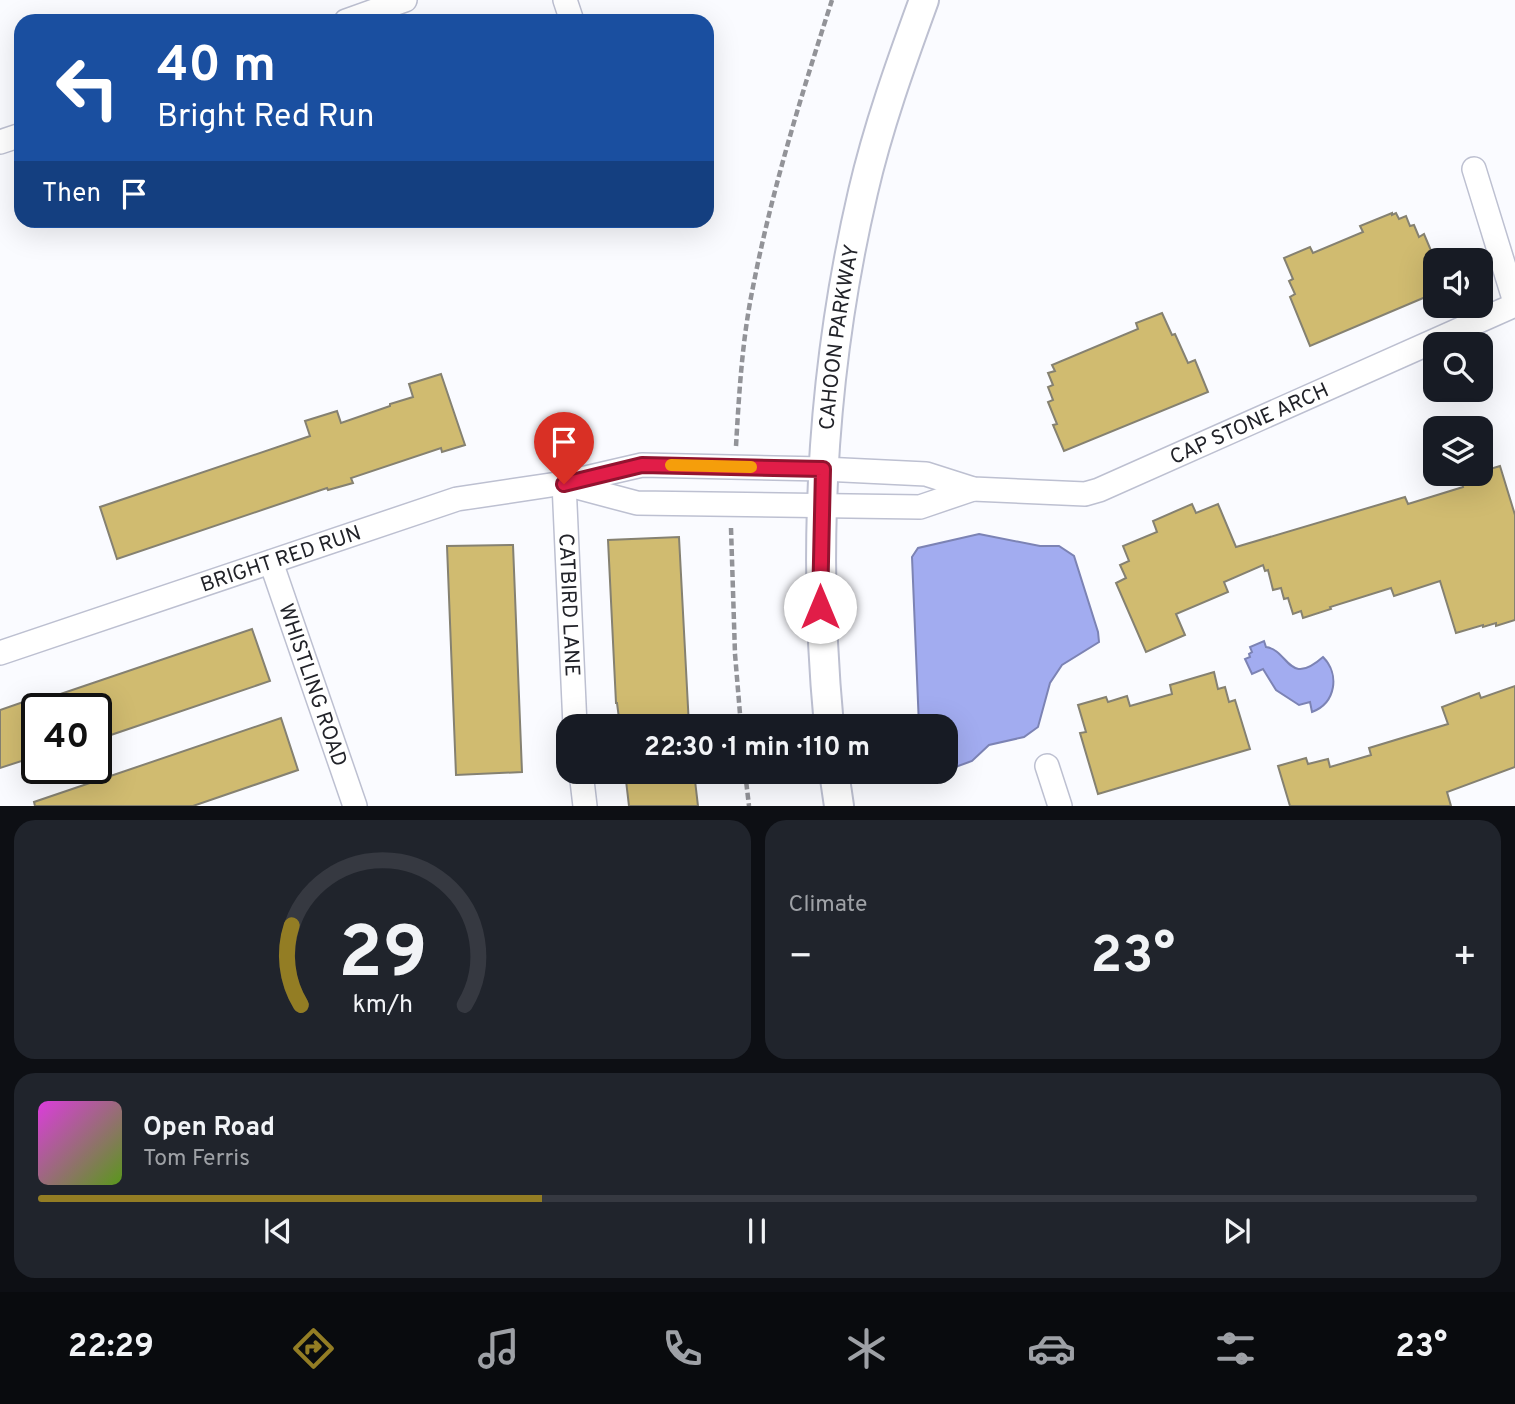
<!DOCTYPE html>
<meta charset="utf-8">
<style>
body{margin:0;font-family:Overpass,sans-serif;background:#20242c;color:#f1f3f6;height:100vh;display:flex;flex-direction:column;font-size:26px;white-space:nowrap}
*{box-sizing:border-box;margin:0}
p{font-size:23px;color:#9ea1a6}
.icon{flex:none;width:38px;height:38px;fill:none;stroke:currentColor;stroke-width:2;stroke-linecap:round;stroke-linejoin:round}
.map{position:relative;height:806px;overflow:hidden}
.side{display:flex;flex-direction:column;gap:14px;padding:14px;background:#0d0f14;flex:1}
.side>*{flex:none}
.banner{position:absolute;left:14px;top:14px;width:700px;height:214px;border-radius:21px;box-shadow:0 7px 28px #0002;background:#1a4fa0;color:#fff;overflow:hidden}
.controls{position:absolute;left:1423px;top:248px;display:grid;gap:14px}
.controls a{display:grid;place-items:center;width:70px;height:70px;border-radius:14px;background:#171b24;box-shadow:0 7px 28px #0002;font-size:35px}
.speed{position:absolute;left:21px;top:693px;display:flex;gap:14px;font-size:35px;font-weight:700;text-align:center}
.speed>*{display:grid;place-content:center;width:91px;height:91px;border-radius:50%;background:#171b24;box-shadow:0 7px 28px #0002;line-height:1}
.speed .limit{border:4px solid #111;border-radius:10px;background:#fff;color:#111}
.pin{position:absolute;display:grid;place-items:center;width:60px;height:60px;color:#fff;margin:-72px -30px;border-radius:50% 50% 50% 0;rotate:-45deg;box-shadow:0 0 7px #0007}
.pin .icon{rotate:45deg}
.me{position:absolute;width:77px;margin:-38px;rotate:0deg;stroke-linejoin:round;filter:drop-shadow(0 0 5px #0008)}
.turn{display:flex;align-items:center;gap:24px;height:147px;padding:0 28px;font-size:32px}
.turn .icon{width:91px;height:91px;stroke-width:2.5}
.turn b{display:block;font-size:49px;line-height:60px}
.then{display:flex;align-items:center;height:66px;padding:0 28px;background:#0003;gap:14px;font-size:26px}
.big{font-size:52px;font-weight:700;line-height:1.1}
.side .card{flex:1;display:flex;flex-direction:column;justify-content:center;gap:10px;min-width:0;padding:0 24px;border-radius:21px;background:#20242c}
.side .dial{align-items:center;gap:0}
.dial svg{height:182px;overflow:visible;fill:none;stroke:#363941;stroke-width:7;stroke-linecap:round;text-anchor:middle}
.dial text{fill:#f1f3f6;stroke:none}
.song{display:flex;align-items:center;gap:21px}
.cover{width:84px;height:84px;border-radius:10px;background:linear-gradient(135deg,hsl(300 70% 55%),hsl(90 70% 35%))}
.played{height:7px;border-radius:4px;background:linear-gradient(90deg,#937d24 35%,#363941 35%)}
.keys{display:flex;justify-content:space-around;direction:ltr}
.heat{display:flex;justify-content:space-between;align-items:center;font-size:38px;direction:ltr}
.side .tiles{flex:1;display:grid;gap:14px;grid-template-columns:1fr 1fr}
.card:last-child{grid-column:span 2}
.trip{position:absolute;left:556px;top:714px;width:402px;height:70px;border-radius:21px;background:#171b24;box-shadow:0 7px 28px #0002;font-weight:700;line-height:70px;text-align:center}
.tab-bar{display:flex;height:112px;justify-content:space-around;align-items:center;background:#090b0e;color:#9ea1a6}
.tab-bar .icon{width:49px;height:49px}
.tab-bar .on{color:#937d24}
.tab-bar b{font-size:32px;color:#f1f3f6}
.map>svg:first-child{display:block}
.water{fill:#a2acf0;stroke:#7c83b4;stroke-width:2}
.building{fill:#d0bb70;stroke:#858171;stroke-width:2}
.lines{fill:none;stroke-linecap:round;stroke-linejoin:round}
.minor-casing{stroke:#bdc0d1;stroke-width:26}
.tertiary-casing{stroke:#bdc0d1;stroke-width:32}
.path{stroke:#929398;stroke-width:4.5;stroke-dasharray:7 3.5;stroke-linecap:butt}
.minor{stroke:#fff;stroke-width:23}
.tertiary{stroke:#fff;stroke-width:28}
.route-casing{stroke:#92132f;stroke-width:18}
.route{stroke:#e11d48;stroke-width:12}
.slow{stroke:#f59e0b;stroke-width:12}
.labels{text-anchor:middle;stroke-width:7;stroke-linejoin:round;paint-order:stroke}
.street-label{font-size:21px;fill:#222329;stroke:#fff}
</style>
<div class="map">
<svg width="1515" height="806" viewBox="0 0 1515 806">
<rect width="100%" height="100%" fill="#fafbff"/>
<g class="water">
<path d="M979,534L1040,546H1059L1074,556L1098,632L1099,642L1062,665L1050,683L1038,727L1024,737L989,745L972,761L947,770V726H919L912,557L918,548Z"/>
<path d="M1264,641L1266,647C1289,650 1288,688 1323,657C1340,674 1336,703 1312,712L1310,702L1299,705L1276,690L1263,669L1252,674L1245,659L1250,657L1249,654L1252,652L1250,647Z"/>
</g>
<g class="building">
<path d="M1392,213V215L1396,213L1399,219L1406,216L1410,226L1414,225L1419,237L1424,234L1435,260V293L1310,346L1290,297L1295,294L1289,281L1293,279L1284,258L1310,247L1313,253L1363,232L1360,226Z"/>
<path d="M1162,313L1172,335L1175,334L1188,363L1195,360L1208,392L1064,451L1053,425L1057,424L1048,402L1053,400L1048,387L1053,385L1048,373L1055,371L1052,365L1138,329L1136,323Z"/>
<path d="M441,374L465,445L442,452L441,448L351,478L353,483L328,490L327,488L117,559L100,507L310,436L305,421L337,411L341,423L390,406V404L413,397L409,384Z"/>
<path d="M1500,466L1515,515V620L1496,626V623L1483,627V625L1456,633L1440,581L1394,596L1391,588L1330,607L1331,609L1303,618L1301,611L1293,614L1288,598L1284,599L1281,588L1273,590L1268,570L1265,571L1263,565L1224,582L1228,592L1176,614L1185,635L1146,652L1116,583L1126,578L1120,565L1129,561L1123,546L1157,532L1153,521L1192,504L1196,513L1218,504L1236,547L1405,497L1408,504L1463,487L1462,483L1476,479L1474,474H1480V472Z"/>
<path d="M679,537L689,726H620L617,703H616L608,540Z"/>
<path d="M513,545L522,772L456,775L447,546Z"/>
<path d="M252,629L270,681L96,740V709H37V756L0,768V710L29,700L31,704Z"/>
<path d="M1214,672L1218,689L1225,687L1229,702L1235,700L1250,749L1098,794L1080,733L1086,732L1078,705L1106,697L1108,702L1127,696L1130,706L1172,694L1170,685Z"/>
<path d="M1515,686V767L1447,792L1451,806H1290L1278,766L1306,758L1308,764L1328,759L1330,767L1371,755L1369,748L1448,724L1442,707L1479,693L1481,698Z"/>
<path d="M281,718L298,770L193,806H35L34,802Z"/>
<path d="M625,772H694L698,806H629Z"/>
</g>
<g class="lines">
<g class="minor-casing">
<g id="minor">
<path d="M565,0L572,21"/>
<path d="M346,21L405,0"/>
<path d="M0,142L21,135"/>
<path d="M1474,169L1515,302"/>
<path id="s1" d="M564,483L575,726"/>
<path d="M569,485L637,503L920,507L973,489"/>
<path id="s2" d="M271,562L355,806"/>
<path id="s3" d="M0,653L457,499L564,483L642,465L823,469L926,474L973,489L1085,494L1099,490L1515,305"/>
<path d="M1047,766L1060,806"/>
<path d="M581,772L585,806"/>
</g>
</g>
<g class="tertiary-casing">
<g id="tertiary">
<path id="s4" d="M829,726C812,547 822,368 863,192C878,127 901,63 924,0"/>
<path d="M834,772L839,806"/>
</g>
</g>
<g class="path">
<path d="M736,446C739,395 742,342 752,292C771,193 801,96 832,0"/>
<path d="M731,528L735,654L741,726"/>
<path d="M745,772L749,806"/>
</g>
<use href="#minor" class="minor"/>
<use href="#tertiary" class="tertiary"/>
</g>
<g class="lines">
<g class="route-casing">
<path id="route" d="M564,484L642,465L823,469L820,607"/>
</g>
<use href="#route" class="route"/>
<path class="slow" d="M671,465L751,467"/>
</g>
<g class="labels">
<g class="street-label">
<text dy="7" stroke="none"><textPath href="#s4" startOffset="390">CAHOON PARKWAY</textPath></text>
<text dy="7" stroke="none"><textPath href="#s3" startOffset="1295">CAP STONE ARCH</textPath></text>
<text dy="7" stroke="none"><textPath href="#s3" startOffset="296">BRIGHT RED RUN</textPath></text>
<text dy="7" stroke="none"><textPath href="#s1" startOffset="122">CATBIRD LANE</textPath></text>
<text dy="7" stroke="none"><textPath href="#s2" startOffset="130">WHISTLING ROAD</textPath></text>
</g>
</g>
</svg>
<div class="controls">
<a><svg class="icon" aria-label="sound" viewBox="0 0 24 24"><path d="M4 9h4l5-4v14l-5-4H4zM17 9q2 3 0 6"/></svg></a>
<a><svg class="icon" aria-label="search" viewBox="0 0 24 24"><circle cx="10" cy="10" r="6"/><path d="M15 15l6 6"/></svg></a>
<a><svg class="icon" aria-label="layers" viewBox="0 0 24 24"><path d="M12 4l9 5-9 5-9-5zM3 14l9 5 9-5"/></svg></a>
</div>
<div class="speed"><div class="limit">40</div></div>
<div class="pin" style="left:564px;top:484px;background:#d93025"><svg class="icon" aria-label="arrive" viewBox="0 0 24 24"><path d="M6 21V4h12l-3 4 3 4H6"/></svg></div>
<svg class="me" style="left:820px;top:607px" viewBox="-20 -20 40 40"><circle r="19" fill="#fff"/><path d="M0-13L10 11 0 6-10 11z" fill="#e11d48"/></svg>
<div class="trip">22:30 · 1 min · 110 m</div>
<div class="banner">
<div class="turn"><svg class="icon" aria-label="left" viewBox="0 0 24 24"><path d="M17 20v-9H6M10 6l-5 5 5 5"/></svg><div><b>40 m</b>Bright Red Run</div></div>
<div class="then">Then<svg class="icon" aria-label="arrive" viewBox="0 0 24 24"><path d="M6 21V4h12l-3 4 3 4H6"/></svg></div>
</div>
</div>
<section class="side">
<div class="tiles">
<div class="card dial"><svg viewBox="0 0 100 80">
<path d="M14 69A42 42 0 1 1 86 69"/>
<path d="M14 69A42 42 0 0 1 10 34" stroke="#937d24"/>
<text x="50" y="56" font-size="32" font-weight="700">29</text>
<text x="50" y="72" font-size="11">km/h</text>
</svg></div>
<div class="card"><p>Climate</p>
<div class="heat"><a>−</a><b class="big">23°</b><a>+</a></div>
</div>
<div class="card">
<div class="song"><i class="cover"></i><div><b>Open Road</b><p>Tom Ferris</p></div></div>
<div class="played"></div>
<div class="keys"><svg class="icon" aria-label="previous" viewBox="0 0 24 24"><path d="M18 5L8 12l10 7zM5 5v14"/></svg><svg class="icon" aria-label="pause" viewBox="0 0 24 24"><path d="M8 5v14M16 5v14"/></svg><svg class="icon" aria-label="next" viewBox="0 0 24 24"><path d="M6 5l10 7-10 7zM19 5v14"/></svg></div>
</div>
</div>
</section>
<nav class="tab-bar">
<b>22:29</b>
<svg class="icon on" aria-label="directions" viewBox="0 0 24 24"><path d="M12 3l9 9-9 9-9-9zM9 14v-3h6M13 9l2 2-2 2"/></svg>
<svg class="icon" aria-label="music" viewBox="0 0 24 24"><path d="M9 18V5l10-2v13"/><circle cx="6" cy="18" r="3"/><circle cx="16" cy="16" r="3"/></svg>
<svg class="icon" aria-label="phone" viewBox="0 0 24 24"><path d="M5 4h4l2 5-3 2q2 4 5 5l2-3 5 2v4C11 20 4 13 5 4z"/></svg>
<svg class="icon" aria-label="climate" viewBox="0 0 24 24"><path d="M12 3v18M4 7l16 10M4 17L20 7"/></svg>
<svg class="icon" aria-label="car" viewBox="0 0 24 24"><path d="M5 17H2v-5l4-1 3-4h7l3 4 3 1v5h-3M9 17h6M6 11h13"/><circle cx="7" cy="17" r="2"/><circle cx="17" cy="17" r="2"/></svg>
<svg class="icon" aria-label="filters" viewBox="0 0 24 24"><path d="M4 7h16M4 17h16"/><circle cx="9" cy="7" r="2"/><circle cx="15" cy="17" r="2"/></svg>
<b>23°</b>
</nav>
